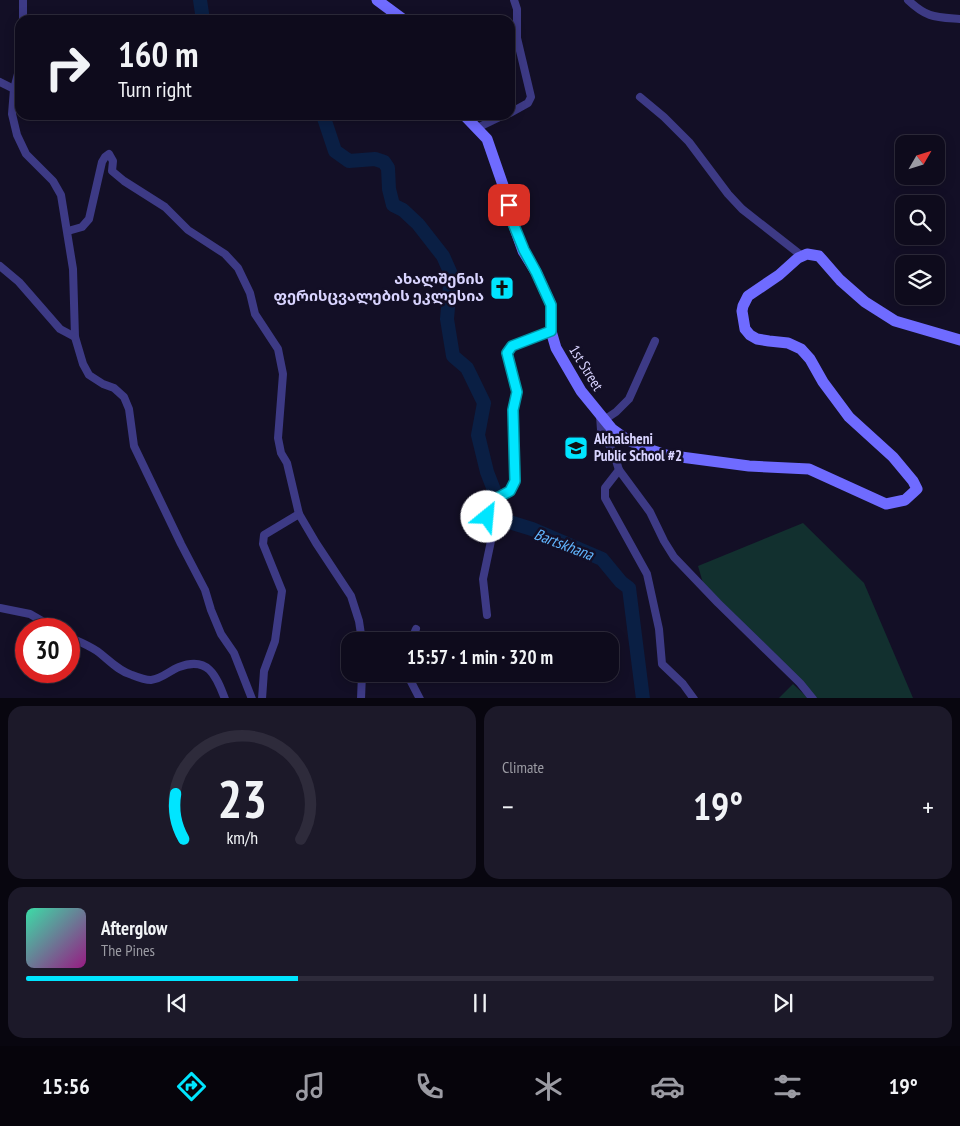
<!DOCTYPE html>
<meta charset="utf-8">
<style>
body{margin:0;font-family:"PT Sans Narrow","Noto Sans Georgian",sans-serif;background:#1c1929;color:#f1f3f6;height:100vh;display:flex;flex-direction:column;font-size:19px;white-space:nowrap}
*{box-sizing:border-box;margin:0}
p{font-size:16px;color:#9b9ba3}
.icon{flex:none;width:28px;height:28px;fill:none;stroke:currentColor;stroke-width:2;stroke-linecap:round;stroke-linejoin:round}
.map{position:relative;height:698px;overflow:hidden}
.panel{display:flex;flex-direction:column;gap:8px;padding:8px;background:#08060f;flex:1}
.panel>*{flex:none}
.top-card{position:absolute;left:15px;top:15px;width:500px;height:105px;border-radius:15px;box-shadow:0 2px 12px #0003,0 0 0 1px #2e2b3b;background:#0e0b1c;color:#f1f3f6;overflow:hidden}
.needle{width:32px;rotate:51deg}
.buttons{position:absolute;left:895px;top:135px;display:grid;gap:10px}
.buttons a{display:grid;place-items:center;width:50px;height:50px;border-radius:10px;background:#0e0b1c;box-shadow:0 2px 12px #0003,0 0 0 1px #2e2b3b;font-size:25px}
.speed{position:absolute;left:15px;top:618px;display:flex;gap:10px;font-size:25px;font-weight:700;text-align:center}
.speed>*{display:grid;place-content:center;width:65px;height:65px;border-radius:50%;background:#0e0b1c;box-shadow:0 2px 12px #0003,0 0 0 1px #2e2b3b;line-height:1}
.speed .limit{border:8px solid #d22;background:#fff;color:#111}
.pin{position:absolute;display:grid;place-items:center;width:42px;height:42px;color:#fff;margin:-21px;border-radius:10px;box-shadow:0 2px 8px #0006}
.me{position:absolute;width:55px;margin:-28px;rotate:28deg;stroke-linejoin:round;filter:drop-shadow(0 0 4px #0008)}
.turn{display:flex;align-items:center;gap:18px;height:105px;padding:0 20px;font-size:22px}
.turn .icon{width:65px;height:65px;stroke-width:2.5}
.turn b{display:block;font-size:35px;line-height:42px}
.big{font-size:38px;font-weight:700;line-height:1.1}
.panel .widget{flex:1;display:flex;flex-direction:column;justify-content:center;gap:8px;min-width:0;padding:0 18px;border-radius:15px;background:#1c1929}
.panel .dial{align-items:center;gap:0}
.dial svg{height:130px;overflow:visible;fill:none;stroke:#2e2b3b;stroke-width:7;stroke-linecap:round;text-anchor:middle}
.dial text{fill:#f1f3f6;stroke:none}
.song{display:flex;align-items:center;gap:15px}
.cover{width:60px;height:60px;border-radius:8px;background:linear-gradient(135deg,hsl(160 70% 55%),hsl(310 70% 35%))}
.played{height:5px;border-radius:2px;background:linear-gradient(90deg,#00e5ff 30%,#2e2b3b 30%)}
.keys{display:flex;justify-content:space-around;direction:ltr}
.heat{display:flex;justify-content:space-between;align-items:center;font-size:28px;direction:ltr}
.panel .tiles{flex:1;display:grid;gap:8px;grid-template-columns:1fr 1fr}
.widget:last-child{grid-column:span 2}
.trip{position:absolute;left:341px;top:632px;width:278px;height:50px;border-radius:15px;background:#0e0b1c;box-shadow:0 2px 12px #0003,0 0 0 1px #2e2b3b;font-weight:700;line-height:50px;text-align:center}
.tab-bar{display:flex;height:80px;justify-content:space-around;align-items:center;background:#06040b;color:#9b9ba3}
.tab-bar .icon{width:35px;height:35px}
.tab-bar .on{color:#00e5ff}
.tab-bar b{font-size:22px;color:#f1f3f6}
.map>svg:first-child{display:block}
.green{fill:#12302f}
.lines{fill:none;stroke-linecap:round;stroke-linejoin:round}
.river{stroke:#0a1f44;stroke-width:14}
.street{stroke:#3d3a85;stroke-width:8}
.secondary{stroke:#6f6bff;stroke-width:11}
.route-casing{stroke:#0095a6;stroke-width:12}
.route{stroke:#00e5ff;stroke-width:9}
.labels{text-anchor:middle;stroke-width:5;stroke-linejoin:round;paint-order:stroke}
.poi-label{font-size:15px;font-weight:bold;fill:#d9d4ff;stroke:#130f26;text-anchor:end}
.street-label{font-size:15px;fill:#d9d4ff;stroke:#130f26}
.water-label{font-size:16px;font-style:italic;fill:#62b6ff;stroke:#130f26}
</style>
<div class="map">
<svg width="960" height="699" viewBox="0 0 960 699">
<rect width="100%" height="100%" fill="#130f26"/>
<g class="green">
<path d="M803,523L864,583L913,698H817L703,583L698,566Z"/>
<path d="M793,684L809,699H778Z"/>
</g>
<g class="lines">
<g class="river">
<path d="M200,0L203,20"/>
<path d="M323,115L335,151L349,161L375,159L384,162L388,168L389,189L393,205L403,210L418,224L443,256L451,274L447,319L453,356L467,368L484,403L478,435L487,472L506,521L532,529L602,559L621,582L629,588L643,699"/>
</g>
<g class="street">
<path d="M908,0C927,18 935,17 960,19"/>
<path d="M23,20V0"/>
<path d="M20,66L14,89L12,114L17,135L26,154L53,181L61,195L73,269L75,337L83,364L89,375L103,384L114,388L124,397L129,409L134,446L181,544L205,590L211,610L221,634L234,653L252,699"/>
<path d="M0,82L14,89"/>
<path d="M640,97L664,117L689,142L728,194L742,209L802,256"/>
<path d="M510,113L528,103L531,97L517,38V9L514,0"/>
<path d="M477,128L504,115"/>
<path d="M68,231L82,227L89,219L102,162L105,157L109,154L113,161L112,171L124,181L165,207L188,230L225,254L238,268L250,293L255,314L278,349L283,374L278,438L281,453L287,463L299,514"/>
<path d="M0,266L19,282L60,329L75,337"/>
<path d="M600,416L601,430L614,454L619,470L605,488V498L647,574L659,629L662,664L683,684L694,699"/>
<path d="M604,420L616,412L629,399L655,341"/>
<path d="M619,470L650,512L664,541L674,557L718,603L800,683L813,699"/>
<path d="M0,608L30,614L56,629"/>
<path d="M487,615L483,579L491,541L488,529L486,504C503,495 514,493 516,471L513,410L517,392L507,353L512,346L551,331"/>
<path d="M69,637C78,641 88,645 97,651C108,659 118,671 132,675C137,677 145,680 151,680C162,679 169,671 179,667C208,656 216,675 225,699"/>
<path d="M411,641L416,629"/>
<path d="M407,674L420,699"/>
<path d="M262,699L264,671L275,641L282,591L263,544L264,535L299,514L316,543L351,596L359,621L362,641"/>
<path d="M361,699L362,674"/>
</g>
<g class="secondary">
<path d="M377,0L404,20"/>
<path d="M464,115L487,139L505,191L513,223L523,251L536,272L551,305V331L556,348L581,391L612,429L626,439L648,449L666,455L749,466L809,469L886,504L905,500L917,489L913,481L893,457L849,417L823,382L810,359L801,349L788,343L769,341L757,339L750,335L745,329L742,311L743,306L748,296L779,275L798,258L807,254L819,256L840,280L865,302L895,321L960,340"/>
</g>
</g>
<g class="lines">
<g class="route-casing">
<path id="route" d="M487,517L486,504L510,491L515,481L513,410L517,392L507,353L512,346L551,331V305L536,272L524,250L513,223L509,205"/>
</g>
<use href="#route" class="route"/>
</g>
<defs>
<g id="church-square" transform="scale(1.25)"><rect x="-9" y="-9" width="18" height="18" rx="4" fill="#00e5ff" stroke="#130f26"/><path d="M-1.2-6h2.4v3.5h3.3v2.4h-3.3V6h-2.4V-.1h-3.3v-2.4h3.3Z" fill="#111"/></g>
<g id="school-square" transform="scale(1.25)"><rect x="-9" y="-9" width="18" height="18" rx="4" fill="#00e5ff" stroke="#130f26"/><path d="M0-5L7-2L0 1L-7-2ZM-4 1L0 2.5L4 1V4Q0 6-4 4Z" fill="#111"/></g>
</defs>
<g fill-rule="evenodd">
<use href="#church-square" x="502" y="288"/>
<use href="#school-square" x="576" y="448"/>
</g>
<g class="labels">
<g class="poi-label">
<text x="484" y="284">ახალშენის<tspan x="484" dy="17">ფერისცვალების ეკლესია</tspan></text>
<text x="594" y="444" text-anchor="start">Akhalsheni<tspan x="594" dy="17">Public School #2</tspan></text>
</g>
<g class="street-label">
<text transform="translate(586 368) rotate(58)" y="5">1st Street</text>
</g>
<g class="water-label">
<text transform="translate(564 544) rotate(21)" y="6">Bartskhana</text>
</g>
</g>
</svg>
<div class="buttons">
<a><svg class="needle" viewBox="-14 -14 28 28"><path d="M0-13l5 13h-10z" fill="#e53935"/><path d="M0 13l5-13h-10z" fill="#9b9ba3"/></svg></a>
<a><svg class="icon" aria-label="search" viewBox="0 0 24 24"><circle cx="10" cy="10" r="6"/><path d="M15 15l6 6"/></svg></a>
<a><svg class="icon" aria-label="layers" viewBox="0 0 24 24"><path d="M12 4l9 5-9 5-9-5zM3 14l9 5 9-5"/></svg></a>
</div>
<div class="speed"><div class="limit">30</div></div>
<div class="pin" style="left:509px;top:205px;background:#d93025"><svg class="icon" aria-label="arrive" viewBox="0 0 24 24"><path d="M6 21V4h12l-3 4 3 4H6"/></svg></div>
<svg class="me" style="left:487px;top:517px" viewBox="-20 -20 40 40"><circle r="19" fill="#fff"/><path d="M0-13L10 11 0 6-10 11z" fill="#00e5ff"/></svg>
<div class="trip">15:57 · 1 min · 320 m</div>
<div class="top-card">
<div class="turn"><svg class="icon" aria-label="right" viewBox="0 0 24 24"><path d="M7 20v-9h11M14 6l5 5-5 5"/></svg><div><b>160 m</b>Turn right</div></div>
</div>
</div>
<section class="panel">
<div class="tiles">
<div class="widget dial"><svg viewBox="0 0 100 80">
<path d="M14 69A42 42 0 1 1 86 69"/>
<path d="M14 69A42 42 0 0 1 9 41" stroke="#00e5ff"/>
<text x="50" y="56" font-size="32" font-weight="700">23</text>
<text x="50" y="72" font-size="11">km/h</text>
</svg></div>
<div class="widget"><p>Climate</p>
<div class="heat"><a>−</a><b class="big">19°</b><a>+</a></div>
</div>
<div class="widget">
<div class="song"><i class="cover"></i><div><b>Afterglow</b><p>The Pines</p></div></div>
<div class="played"></div>
<div class="keys"><svg class="icon" aria-label="previous" viewBox="0 0 24 24"><path d="M18 5L8 12l10 7zM5 5v14"/></svg><svg class="icon" aria-label="pause" viewBox="0 0 24 24"><path d="M8 5v14M16 5v14"/></svg><svg class="icon" aria-label="next" viewBox="0 0 24 24"><path d="M6 5l10 7-10 7zM19 5v14"/></svg></div>
</div>
</div>
</section>
<nav class="tab-bar">
<b>15:56</b>
<svg class="icon on" aria-label="directions" viewBox="0 0 24 24"><path d="M12 3l9 9-9 9-9-9zM9 14v-3h6M13 9l2 2-2 2"/></svg>
<svg class="icon" aria-label="music" viewBox="0 0 24 24"><path d="M9 18V5l10-2v13"/><circle cx="6" cy="18" r="3"/><circle cx="16" cy="16" r="3"/></svg>
<svg class="icon" aria-label="phone" viewBox="0 0 24 24"><path d="M5 4h4l2 5-3 2q2 4 5 5l2-3 5 2v4C11 20 4 13 5 4z"/></svg>
<svg class="icon" aria-label="climate" viewBox="0 0 24 24"><path d="M12 3v18M4 7l16 10M4 17L20 7"/></svg>
<svg class="icon" aria-label="car" viewBox="0 0 24 24"><path d="M5 17H2v-5l4-1 3-4h7l3 4 3 1v5h-3M9 17h6M6 11h13"/><circle cx="7" cy="17" r="2"/><circle cx="17" cy="17" r="2"/></svg>
<svg class="icon" aria-label="filters" viewBox="0 0 24 24"><path d="M4 7h16M4 17h16"/><circle cx="9" cy="7" r="2"/><circle cx="15" cy="17" r="2"/></svg>
<b>19°</b>
</nav>
